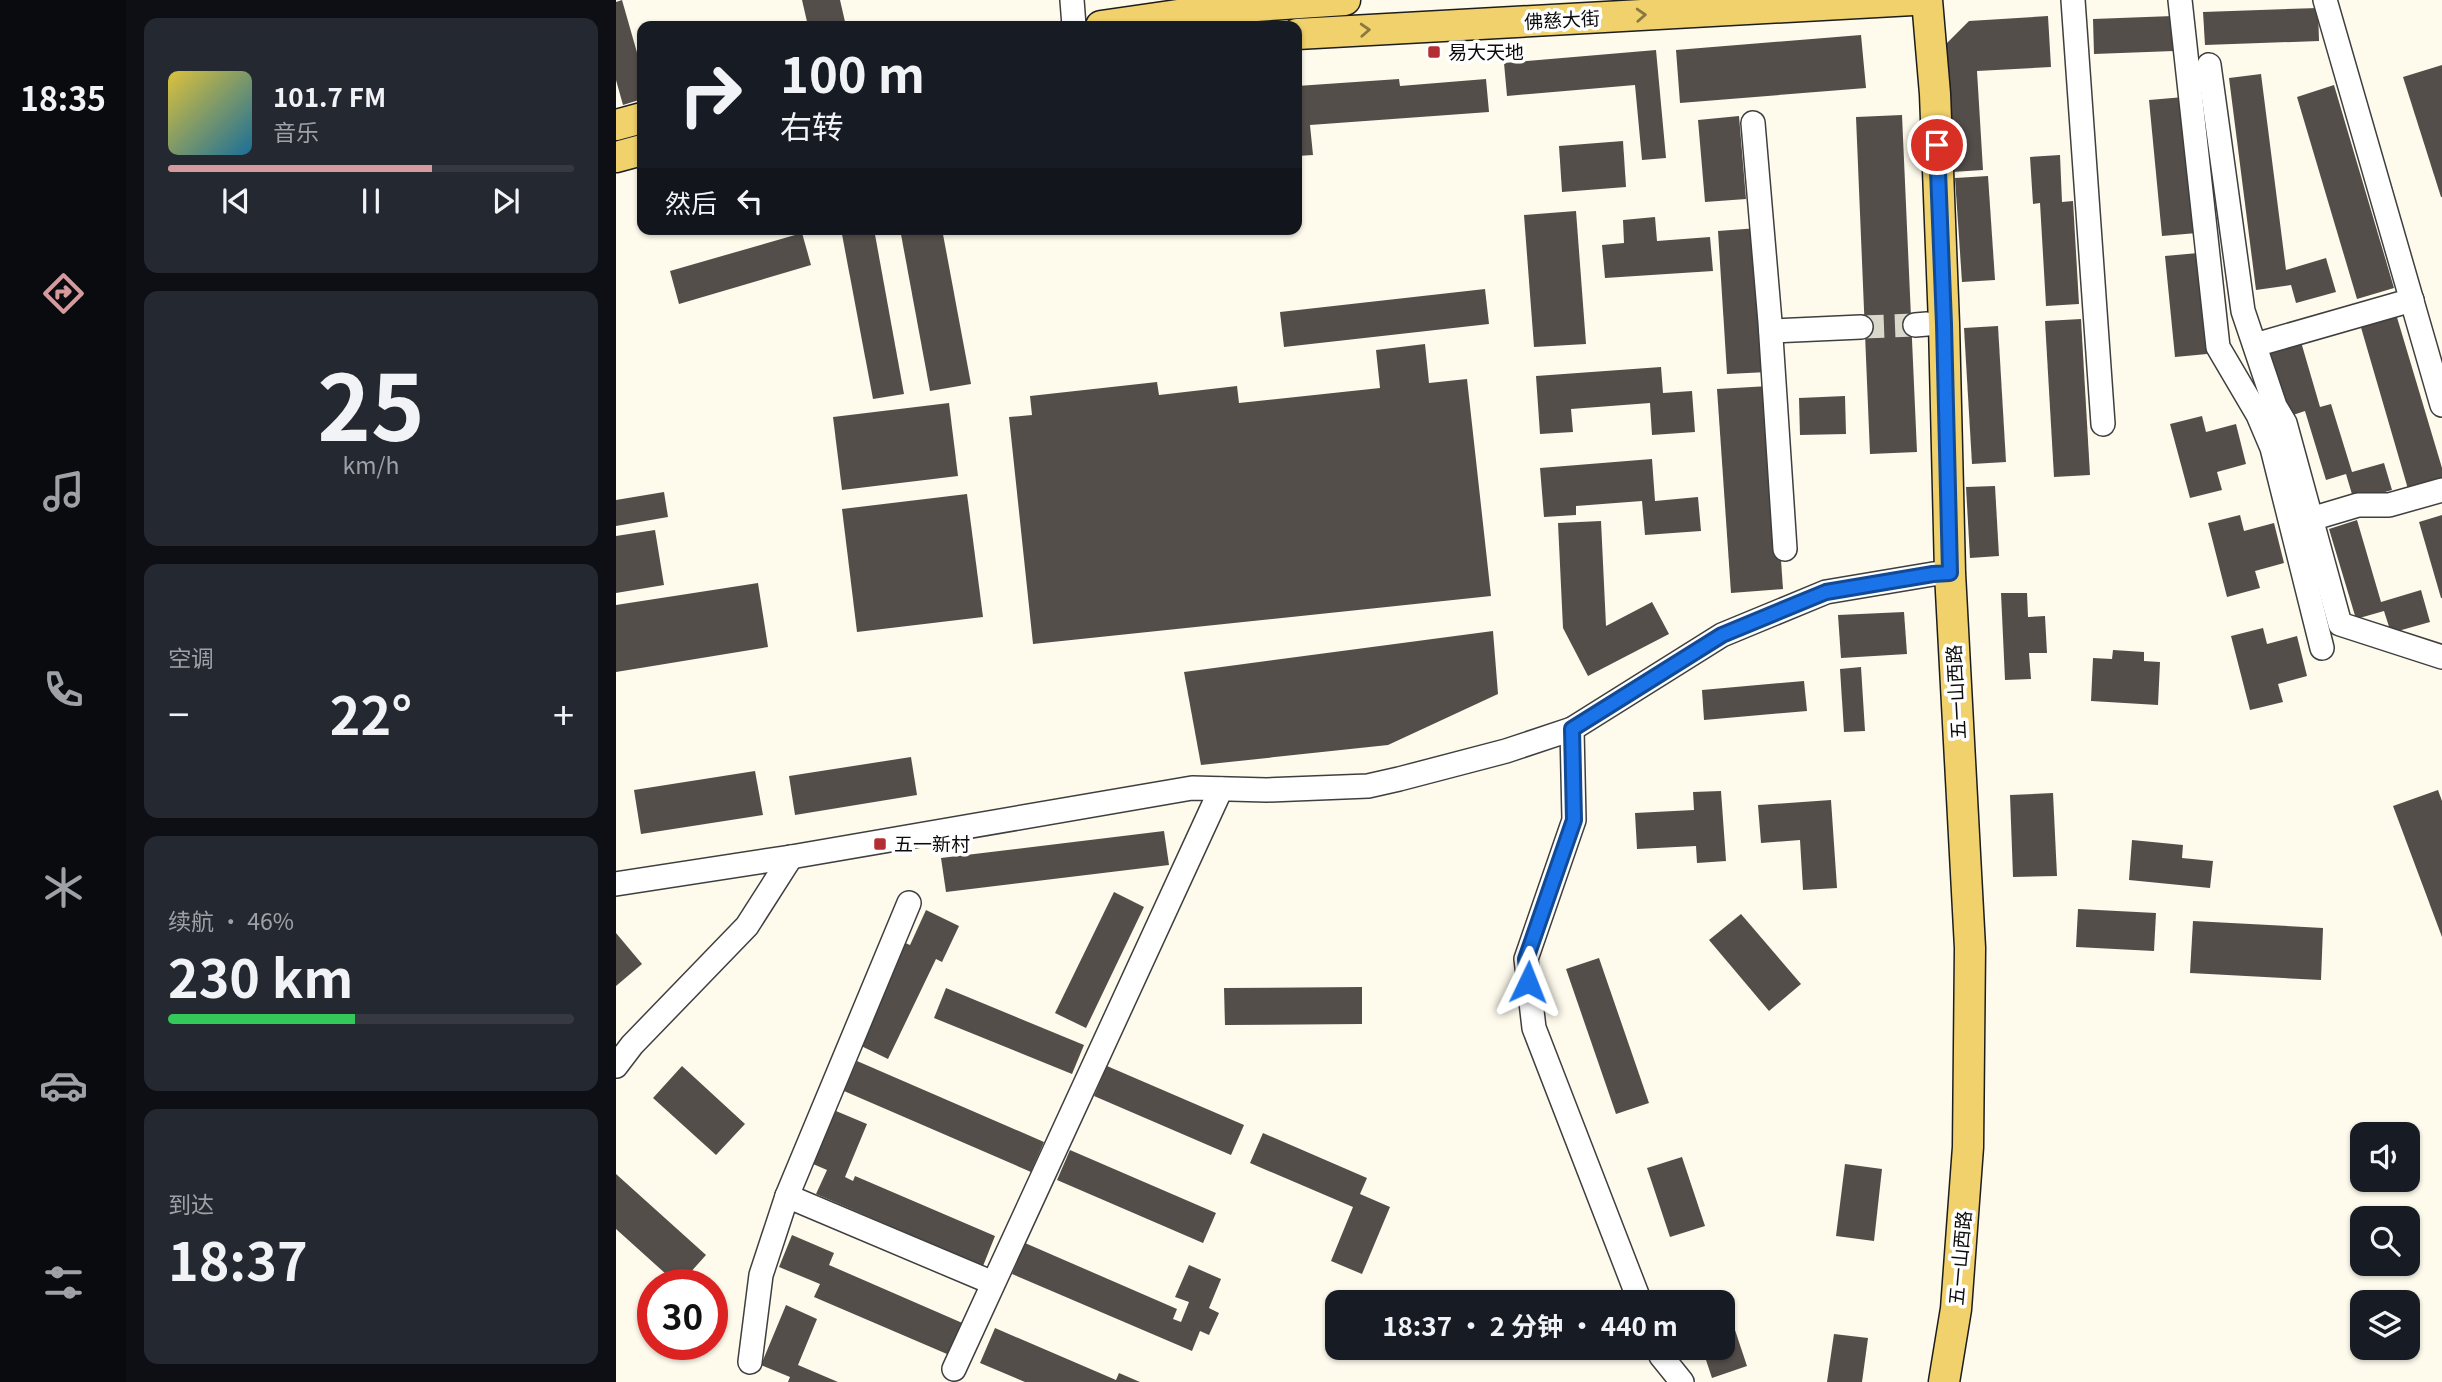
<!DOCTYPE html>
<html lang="zh">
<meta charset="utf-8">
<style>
body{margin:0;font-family:Georgia,"Noto Sans SC",serif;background:#242831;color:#f1f3f6;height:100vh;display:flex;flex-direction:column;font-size:26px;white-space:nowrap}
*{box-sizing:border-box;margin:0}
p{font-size:23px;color:#9ea1a6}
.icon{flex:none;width:38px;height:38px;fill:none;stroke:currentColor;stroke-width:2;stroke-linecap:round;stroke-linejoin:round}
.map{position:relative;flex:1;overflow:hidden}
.drawer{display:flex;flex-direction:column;gap:18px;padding:18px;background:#0d0f14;width:490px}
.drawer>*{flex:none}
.guide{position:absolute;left:21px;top:21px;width:665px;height:214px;border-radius:14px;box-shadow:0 2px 5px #0004;background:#171b24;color:#f1f3f6;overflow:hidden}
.controls{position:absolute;left:1734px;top:1122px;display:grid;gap:14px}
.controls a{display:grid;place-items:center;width:70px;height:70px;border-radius:14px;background:#171b24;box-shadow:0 2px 5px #0004;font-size:35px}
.speed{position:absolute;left:21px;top:1269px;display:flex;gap:14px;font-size:35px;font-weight:700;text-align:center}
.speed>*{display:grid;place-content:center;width:91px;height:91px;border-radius:50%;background:#171b24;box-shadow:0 2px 5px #0004;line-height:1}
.speed .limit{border:10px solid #d22;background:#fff;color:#111}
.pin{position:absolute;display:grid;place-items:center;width:60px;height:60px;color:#fff;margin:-30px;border:4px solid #fff;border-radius:50%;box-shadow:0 2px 7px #0007}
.me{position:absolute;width:77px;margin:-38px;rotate:2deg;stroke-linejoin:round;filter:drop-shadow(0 0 5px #0008)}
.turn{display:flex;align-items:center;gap:24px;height:147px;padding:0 28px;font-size:32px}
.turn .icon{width:91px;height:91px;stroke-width:2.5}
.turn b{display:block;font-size:49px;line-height:60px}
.then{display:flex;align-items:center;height:66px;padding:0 28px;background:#0003;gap:14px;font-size:26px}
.big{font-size:52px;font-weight:700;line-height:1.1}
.drawer .tile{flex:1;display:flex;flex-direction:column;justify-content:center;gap:10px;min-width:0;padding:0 24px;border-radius:14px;background:#242831}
.drawer .dial{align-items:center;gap:0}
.dial b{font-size:91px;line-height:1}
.song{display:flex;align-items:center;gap:21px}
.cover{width:84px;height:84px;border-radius:10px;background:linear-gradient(135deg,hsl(50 70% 55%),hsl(200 70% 35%))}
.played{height:7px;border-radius:4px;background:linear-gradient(90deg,#d59a9e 65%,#363941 65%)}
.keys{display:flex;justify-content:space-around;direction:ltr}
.heat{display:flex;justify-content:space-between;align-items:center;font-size:38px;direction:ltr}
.charge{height:10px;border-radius:5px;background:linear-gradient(90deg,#34c759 46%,#363941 0)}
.trip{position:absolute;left:709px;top:1290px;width:410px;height:70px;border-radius:14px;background:#171b24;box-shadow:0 2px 5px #0004;font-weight:700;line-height:70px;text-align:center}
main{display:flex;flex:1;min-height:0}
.dock{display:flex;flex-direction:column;width:126px;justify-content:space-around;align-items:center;background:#090b0e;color:#9ea1a6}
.dock .icon{width:49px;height:49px}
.dock .active{color:#d59a9e}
.dock b{font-size:32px;color:#f1f3f6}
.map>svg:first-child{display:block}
.building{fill:#544e4a}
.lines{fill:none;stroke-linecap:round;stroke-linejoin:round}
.minor-tunnel{stroke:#dad7cb;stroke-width:23;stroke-dasharray:23 11;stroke-linecap:butt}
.minor-casing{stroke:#3f3f3f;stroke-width:26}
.major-casing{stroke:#1d1d1d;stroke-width:33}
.minor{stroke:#fff;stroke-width:23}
.major{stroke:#f0d16b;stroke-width:30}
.oneway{stroke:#897840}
.route-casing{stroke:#114b97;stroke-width:18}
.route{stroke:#1a73e8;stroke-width:12}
.poi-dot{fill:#b32e33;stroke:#fff;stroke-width:2.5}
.labels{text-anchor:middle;stroke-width:7;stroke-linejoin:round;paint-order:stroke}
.street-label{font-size:19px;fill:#0c0c0c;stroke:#fff}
.poi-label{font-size:19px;fill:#0c0c0c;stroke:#fff;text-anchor:start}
</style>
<main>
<nav class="dock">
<b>18:35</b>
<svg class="icon active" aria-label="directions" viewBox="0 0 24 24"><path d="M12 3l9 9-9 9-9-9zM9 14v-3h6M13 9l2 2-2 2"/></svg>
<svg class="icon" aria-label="music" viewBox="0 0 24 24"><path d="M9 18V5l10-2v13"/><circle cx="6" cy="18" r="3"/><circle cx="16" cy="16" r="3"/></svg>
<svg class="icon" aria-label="phone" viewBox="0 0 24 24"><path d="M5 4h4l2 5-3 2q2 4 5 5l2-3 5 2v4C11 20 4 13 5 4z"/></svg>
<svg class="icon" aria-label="climate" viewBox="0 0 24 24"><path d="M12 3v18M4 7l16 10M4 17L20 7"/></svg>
<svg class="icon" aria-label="car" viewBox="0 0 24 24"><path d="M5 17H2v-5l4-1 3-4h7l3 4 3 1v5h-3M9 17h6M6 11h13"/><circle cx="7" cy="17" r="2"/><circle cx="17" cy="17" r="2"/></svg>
<svg class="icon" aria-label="filters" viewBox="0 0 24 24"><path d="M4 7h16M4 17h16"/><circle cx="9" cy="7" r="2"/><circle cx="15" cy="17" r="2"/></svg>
</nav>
<section class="drawer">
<div class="tile">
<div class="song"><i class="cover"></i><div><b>101.7 FM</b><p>音乐</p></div></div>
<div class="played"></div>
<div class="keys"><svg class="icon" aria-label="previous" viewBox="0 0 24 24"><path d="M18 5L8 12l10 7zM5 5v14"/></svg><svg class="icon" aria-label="pause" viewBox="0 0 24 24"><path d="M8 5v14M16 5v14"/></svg><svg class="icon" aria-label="next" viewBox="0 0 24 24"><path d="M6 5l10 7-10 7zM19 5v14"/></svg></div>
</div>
<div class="tile dial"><b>25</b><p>km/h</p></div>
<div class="tile"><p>空调</p>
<div class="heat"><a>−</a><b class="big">22°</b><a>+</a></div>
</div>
<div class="tile"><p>续航 · 46%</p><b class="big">230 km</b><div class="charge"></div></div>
<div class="tile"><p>到达</p><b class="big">18:37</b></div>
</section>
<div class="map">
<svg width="1826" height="1382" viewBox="0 0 1826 1382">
<rect width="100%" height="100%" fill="#fefbed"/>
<g class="building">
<path d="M6,0L26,70V99L7,105L0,80V2Z"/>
<path d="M186,0H224L230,26H192Z"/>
<path d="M1702,8L1703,41L1589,45L1587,12Z"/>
<path d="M1432,16L1435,67L1361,71L1367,170L1336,172L1328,46L1353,21Z"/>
<path d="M1557,16L1558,51L1478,54L1477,19Z"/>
<path d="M1245,35L1250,88L1064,103L1060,50Z"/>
<path d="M1040,50L1050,158L1026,160L1019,85L891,96L888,63Z"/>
<path d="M1826,65V197H1825L1787,77Z"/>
<path d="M1645,74L1670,270L1710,258L1720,292L1680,303L1675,285L1640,290L1613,78Z"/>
<path d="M783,79L784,86L870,79L873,112L694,125L697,155L681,156V86Z"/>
<path d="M1718,85L1778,288L1741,299L1681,97Z"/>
<path d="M1568,97L1581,233L1546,236L1533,100Z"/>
<path d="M1286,115L1301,452L1254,454L1240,117Z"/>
<path d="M1123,116L1130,199L1089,202L1082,120Z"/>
<path d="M1007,141L1010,187L946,192L943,146Z"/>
<path d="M1444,155L1446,202L1457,201L1463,304L1430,306L1424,203L1417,204L1414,157Z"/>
<path d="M1372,176L1379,280L1346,282L1339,178Z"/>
<path d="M960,211L970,344L918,347L908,215Z"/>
<path d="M1039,217L1041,241L1094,237L1097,271L989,278L986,245L1008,243L1007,220Z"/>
<path d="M1142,228L1152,372L1111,374L1102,231Z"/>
<path d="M225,229H258L288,394L257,399Z"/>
<path d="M284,229H326L355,384L314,391Z"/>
<path d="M186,233L195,265L63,304L54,271Z"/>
<path d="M1582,253L1591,354L1559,357L1549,256Z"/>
<path d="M869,289L873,324L668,347L664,312Z"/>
<path d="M1780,314L1826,468V479L1792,489L1744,324Z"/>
<path d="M1465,319L1474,475L1438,477L1429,321Z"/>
<path d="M1382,326L1390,462L1356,464L1348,328Z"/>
<path d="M1683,335L1704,407L1715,404L1736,472L1768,463L1776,490L1738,501L1730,474L1710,480L1689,411L1671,417L1650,345Z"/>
<path d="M809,344L813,383L851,379L875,596L417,644L393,417L416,415L414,396L541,382L543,395L621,386L623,403L764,388L760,350Z"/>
<path d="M1045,367L1047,393L1076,391L1079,432L1036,435L1034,403L955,409L957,432L924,434L920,376Z"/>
<path d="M1153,386L1167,589L1115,593L1101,389Z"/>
<path d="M1229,396L1230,434L1184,435L1183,398Z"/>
<path d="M333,403L342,476L226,490L217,417Z"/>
<path d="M1586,416L1590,432L1620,424L1630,464L1601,472L1606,490L1574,498L1554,424Z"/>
<path d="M1036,459L1039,501L1082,497L1085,531L1029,535L1026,501L960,506V515L928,517L924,468Z"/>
<path d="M1379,486L1383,556L1354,558L1350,487Z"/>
<path d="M48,492L52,517L0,526V500Z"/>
<path d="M351,494L367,617L241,632L226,509Z"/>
<path d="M1624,515L1628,531L1658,523L1668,563L1639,571L1644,588L1611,597L1592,523Z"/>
<path d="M1826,515V598H1825L1803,522Z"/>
<path d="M1741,520L1765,602L1805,590L1814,622L1775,633L1768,611L1740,619L1713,529Z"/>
<path d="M985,521L990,626L1036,602L1053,634L972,676L947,628L942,523Z"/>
<path d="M39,530L48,585L0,593V536Z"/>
<path d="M142,583L152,647L0,672V605Z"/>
<path d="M1385,593H1411L1412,617L1429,616L1431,653H1413L1415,679L1389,680Z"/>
<path d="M1288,612L1291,654L1225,658L1222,615Z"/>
<path d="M1647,628L1651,644L1681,636L1691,676L1662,684L1667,702L1634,710L1615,636Z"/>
<path d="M877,631L882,694L772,745L585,765L568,672Z"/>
<path d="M1497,650L1528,652V661L1544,662L1542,705L1475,701L1477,658L1496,659Z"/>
<path d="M1245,667L1249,731L1228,732L1224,669Z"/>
<path d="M1188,681L1191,711L1088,720L1086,690Z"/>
<path d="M295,757L301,795L179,815L173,776Z"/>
<path d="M139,771L147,815L25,834L18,790Z"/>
<path d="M1822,790L1826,801V937L1777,806Z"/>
<path d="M1105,791L1110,861L1081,863L1080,846L1021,849L1019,813L1078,810L1077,792Z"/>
<path d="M1437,793L1441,876L1397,877L1394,795Z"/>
<path d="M1215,800L1221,888L1187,890L1184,840L1145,843L1142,805Z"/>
<path d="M548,831L553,865L330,892L325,858Z"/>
<path d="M1516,840L1567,845L1566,858L1597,861L1594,888L1513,880Z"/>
<path d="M498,892L528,907L470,1028L439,1013Z"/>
<path d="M1462,909L1540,913L1538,951L1460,947Z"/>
<path d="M310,910L343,926L326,962L320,959L272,1059L239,1043L287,942L294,945Z"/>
<path d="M1125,914L1185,984L1153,1011L1093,940Z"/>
<path d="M1577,921L1707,928L1705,980L1574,973Z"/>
<path d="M0,933L26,964L0,986Z"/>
<path d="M983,958L1033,1103L1000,1114L950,969Z"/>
<path d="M746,987V1024L609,1025L608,988Z"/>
<path d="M330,988L468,1045L456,1074L318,1018Z"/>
<path d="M241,1061L428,1142L415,1172L228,1091Z"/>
<path d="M66,1066L129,1124L100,1155L37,1098Z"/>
<path d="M491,1066L628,1125L615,1155L478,1096Z"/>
<path d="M220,1111L251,1124L229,1177L237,1181L239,1176L379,1236L367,1266L200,1194L211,1170L197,1164Z"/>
<path d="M647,1133L751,1178L744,1194L774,1207L746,1274L715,1261L737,1207L634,1163Z"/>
<path d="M454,1150L600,1213L587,1243L441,1180Z"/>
<path d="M1066,1157L1089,1226L1054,1237L1031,1168Z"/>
<path d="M1229,1164L1266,1169L1258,1241L1220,1236Z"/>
<path d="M0,1174L90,1255L64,1284H61L0,1229Z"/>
<path d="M176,1235L218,1253L213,1265L351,1325L338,1357L198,1297L204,1284L163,1267Z"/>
<path d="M409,1243L561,1309L557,1319L565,1322L573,1302L559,1297L573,1265L605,1279L593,1308L603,1313L593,1335L584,1331L576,1351L396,1274Z"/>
<path d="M1108,1297L1131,1366L1096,1378L1086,1348H1106V1302L1095,1301Z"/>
<path d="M170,1305L201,1319L182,1365L222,1382H172L174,1377L145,1365Z"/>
<path d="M379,1328L500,1380L503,1373L524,1382H409L364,1363Z"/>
<path d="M1218,1334L1252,1338L1246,1382H1211Z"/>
</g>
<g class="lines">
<path class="minor-tunnel" d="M1245,327L1299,325"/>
<g class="minor-casing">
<g id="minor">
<path d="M456,0L458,26"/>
<path d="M1457,0L1487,424"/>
<path d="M1564,0L1602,347L1642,415L1656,448L1706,648"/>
<path d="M1709,0L1826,405"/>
<path d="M1593,65L1627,311L1659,406L1669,423L1724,624L1826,657"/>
<path d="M1137,123L1154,322L1169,549"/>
<path d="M1299,325L1311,324"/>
<path d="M1155,331L1245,327"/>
<path d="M1639,345L1796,300"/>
<path d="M1695,519L1742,505H1773L1826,490"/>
<path d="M956,729L958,820L910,959L918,1028L1024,1302"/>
<path d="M0,884L175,857L576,788L651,790L752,786L783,779L890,751L956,729L1106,635L1210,592L1317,574L1334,573"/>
<path d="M0,1066L16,1045L131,926L175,857"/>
<path d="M171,1196L377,1283"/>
<path d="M1042,1348L1045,1356L1066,1382"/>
<path d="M134,1362L145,1275L171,1196L293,903"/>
<path d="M338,1369L605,789"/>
</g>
</g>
<g class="major-casing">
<g id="major">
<path d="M1311,0L1319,94L1328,324L1334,573L1354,948L1352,1147L1340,1309L1328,1382"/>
<path d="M485,26L611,8L729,0"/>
<path d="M681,34L1297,0"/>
<path d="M0,125L26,118"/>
<path d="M0,157L26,150"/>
</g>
</g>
<use href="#minor" class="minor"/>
<use href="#major" class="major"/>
</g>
<defs><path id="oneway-chevron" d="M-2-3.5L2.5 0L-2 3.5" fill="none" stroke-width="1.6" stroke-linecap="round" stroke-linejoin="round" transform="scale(1.75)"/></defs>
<g class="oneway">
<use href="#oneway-chevron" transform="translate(1025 15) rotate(-3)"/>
<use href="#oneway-chevron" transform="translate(749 30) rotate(-3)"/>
</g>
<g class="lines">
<g class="route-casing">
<path id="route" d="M912,982L910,959L958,820L956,729L1106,635L1210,592L1317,574L1334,573L1328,324L1321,145"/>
</g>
<use href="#route" class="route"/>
</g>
<g class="poi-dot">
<rect x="811" y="45" width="14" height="14" rx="3.5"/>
<rect x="257" y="837" width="14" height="14" rx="3.5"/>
</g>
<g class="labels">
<g class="street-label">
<text transform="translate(946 20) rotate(-3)" y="7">佛慈大街</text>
<text transform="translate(1340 692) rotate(-93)" y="7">五一山西路</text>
<text transform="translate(1344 1258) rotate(-85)" y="7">五一山西路</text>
</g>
<g class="poi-label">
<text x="832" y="59">易大天地</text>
<text x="278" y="851">五一新村</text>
</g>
</g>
</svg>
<div class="controls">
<a><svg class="icon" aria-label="sound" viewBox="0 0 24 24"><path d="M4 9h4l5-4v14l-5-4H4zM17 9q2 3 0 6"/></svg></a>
<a><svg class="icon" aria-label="search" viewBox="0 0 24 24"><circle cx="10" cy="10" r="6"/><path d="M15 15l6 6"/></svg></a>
<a><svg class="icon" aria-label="layers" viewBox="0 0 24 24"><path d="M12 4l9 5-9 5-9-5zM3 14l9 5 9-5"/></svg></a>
</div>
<div class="speed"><div class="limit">30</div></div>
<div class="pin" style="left:1321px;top:145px;background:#d93025"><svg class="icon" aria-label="arrive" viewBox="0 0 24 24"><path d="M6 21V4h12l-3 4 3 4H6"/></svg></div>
<svg class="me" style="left:912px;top:982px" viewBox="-20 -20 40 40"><path d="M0-17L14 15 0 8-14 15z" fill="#1a73e8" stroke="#fff" stroke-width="4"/></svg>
<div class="trip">18:37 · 2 分钟 · 440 m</div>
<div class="guide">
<div class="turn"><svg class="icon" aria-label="right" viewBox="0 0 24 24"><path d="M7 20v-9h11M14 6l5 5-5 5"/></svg><div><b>100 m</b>右转</div></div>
<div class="then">然后<svg class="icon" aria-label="left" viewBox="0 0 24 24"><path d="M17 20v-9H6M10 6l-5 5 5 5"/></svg></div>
</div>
</div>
</main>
